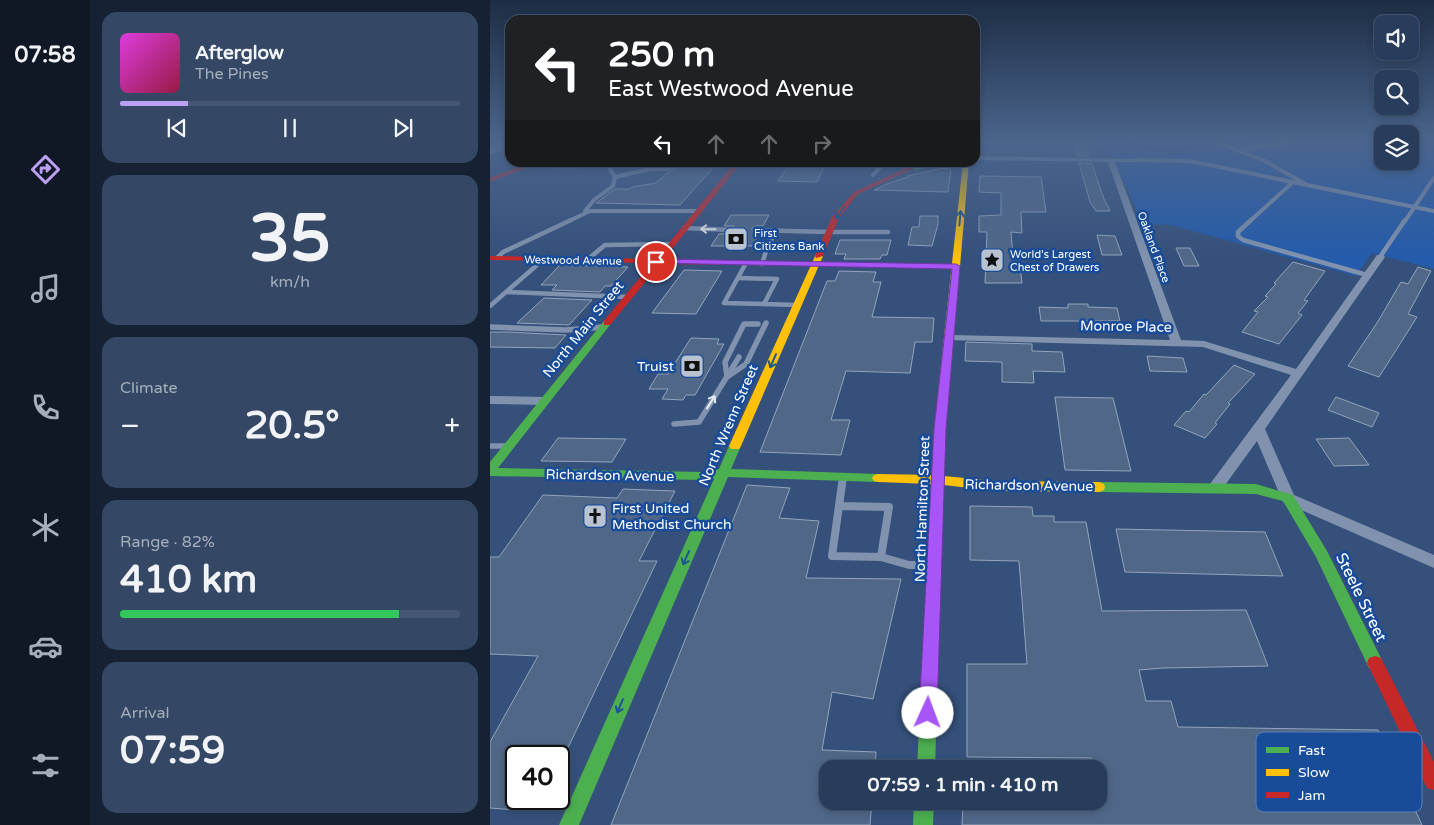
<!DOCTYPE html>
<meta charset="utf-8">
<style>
body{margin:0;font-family:"Varela Round",sans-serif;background:#344865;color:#f1f3f6;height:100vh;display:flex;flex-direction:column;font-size:19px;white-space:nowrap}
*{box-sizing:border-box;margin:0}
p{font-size:16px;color:#a5aebb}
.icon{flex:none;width:28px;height:28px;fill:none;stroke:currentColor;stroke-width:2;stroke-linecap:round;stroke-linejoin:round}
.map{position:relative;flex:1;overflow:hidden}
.drawer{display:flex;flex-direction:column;gap:12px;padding:12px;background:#162233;width:400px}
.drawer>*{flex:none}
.top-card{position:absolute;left:15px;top:15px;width:475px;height:152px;border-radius:15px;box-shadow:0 2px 8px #0003,0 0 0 1px #445672;background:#202124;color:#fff;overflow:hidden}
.fabs{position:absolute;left:884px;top:15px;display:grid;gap:10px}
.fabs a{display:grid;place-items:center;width:45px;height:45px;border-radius:10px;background:#283d5c;box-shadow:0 2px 8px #0003,0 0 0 1px #445672;font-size:25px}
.speed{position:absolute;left:15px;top:745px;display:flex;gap:10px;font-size:25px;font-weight:700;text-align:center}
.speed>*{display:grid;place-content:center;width:65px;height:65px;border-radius:50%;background:#283d5c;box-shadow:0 2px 8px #0003,0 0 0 1px #445672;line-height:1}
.speed .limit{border:2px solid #111;border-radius:8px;background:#fff;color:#111}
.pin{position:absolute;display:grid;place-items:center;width:42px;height:42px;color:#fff;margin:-21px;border:2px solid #fff;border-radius:50%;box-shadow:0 1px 5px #0007}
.me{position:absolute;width:55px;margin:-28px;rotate:2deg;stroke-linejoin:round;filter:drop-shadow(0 0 4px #0008)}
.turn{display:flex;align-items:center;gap:18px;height:105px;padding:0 20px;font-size:22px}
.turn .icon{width:65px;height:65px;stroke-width:2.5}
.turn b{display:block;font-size:35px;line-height:42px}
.lanes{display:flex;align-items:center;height:48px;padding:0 20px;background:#0003;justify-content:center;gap:25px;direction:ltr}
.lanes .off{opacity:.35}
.big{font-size:38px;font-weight:700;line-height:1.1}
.drawer .card{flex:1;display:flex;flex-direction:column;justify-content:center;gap:8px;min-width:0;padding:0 18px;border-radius:15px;background:#344865}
.drawer .dial{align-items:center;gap:0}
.dial b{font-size:65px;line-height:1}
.song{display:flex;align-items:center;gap:15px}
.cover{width:60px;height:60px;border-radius:8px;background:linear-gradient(135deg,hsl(300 70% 55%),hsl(340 70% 35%))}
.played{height:5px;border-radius:2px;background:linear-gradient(90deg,#bca0f2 20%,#445672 20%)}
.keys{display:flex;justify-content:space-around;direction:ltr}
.heat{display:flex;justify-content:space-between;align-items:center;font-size:28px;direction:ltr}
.charge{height:8px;border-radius:4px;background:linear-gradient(90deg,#34c759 82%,#445672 0)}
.trip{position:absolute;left:329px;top:760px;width:288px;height:50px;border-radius:15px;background:#283d5c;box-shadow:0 2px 8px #0003,0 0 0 1px #445672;font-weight:700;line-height:50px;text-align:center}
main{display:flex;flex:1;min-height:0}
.tab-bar{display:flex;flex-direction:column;width:90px;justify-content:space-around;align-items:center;background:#101825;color:#a5aebb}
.tab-bar .icon{width:35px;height:35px}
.tab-bar .selected{color:#bca0f2}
.tab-bar b{font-size:22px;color:#f1f3f6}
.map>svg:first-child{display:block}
.green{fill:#245bab}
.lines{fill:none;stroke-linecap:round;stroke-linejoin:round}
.stream{stroke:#133976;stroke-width:3}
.building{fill:#506788;stroke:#94a4bb}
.path{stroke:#8092ad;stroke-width:2;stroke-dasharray:1 2;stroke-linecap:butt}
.lane-far3{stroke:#8092ad;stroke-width:4}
.lane-far2{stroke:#8092ad;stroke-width:4.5}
.lane-far1{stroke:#8092ad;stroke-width:5.5}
.lane{stroke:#8092ad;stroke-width:8}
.street{fill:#8092ad;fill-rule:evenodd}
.fast{fill:#4caf50;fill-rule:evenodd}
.slow{fill:#ffc107;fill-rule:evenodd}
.jam{fill:#c62828;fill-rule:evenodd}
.oneway{stroke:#1d5591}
.oneway2{stroke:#e6e9ef}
.route{fill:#a855f7;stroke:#6d37a1}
.labels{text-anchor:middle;stroke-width:5;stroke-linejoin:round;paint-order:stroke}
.far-poi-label{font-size:11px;fill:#fff;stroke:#184b98;text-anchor:start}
.far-street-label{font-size:11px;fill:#fff;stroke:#184b98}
.street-label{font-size:14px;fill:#fff;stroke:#184b98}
.poi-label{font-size:14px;fill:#fff;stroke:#184b98;text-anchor:end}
.near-street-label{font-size:16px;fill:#fff;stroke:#184b98}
.key{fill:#184b98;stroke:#5d81b7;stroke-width:1}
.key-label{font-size:14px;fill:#fff}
</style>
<main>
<nav class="tab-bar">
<b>07:58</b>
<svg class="icon selected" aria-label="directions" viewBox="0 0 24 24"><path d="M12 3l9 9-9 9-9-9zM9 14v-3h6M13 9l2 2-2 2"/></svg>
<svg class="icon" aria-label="music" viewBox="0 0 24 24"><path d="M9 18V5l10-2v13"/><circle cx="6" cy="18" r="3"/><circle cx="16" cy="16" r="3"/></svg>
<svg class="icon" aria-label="phone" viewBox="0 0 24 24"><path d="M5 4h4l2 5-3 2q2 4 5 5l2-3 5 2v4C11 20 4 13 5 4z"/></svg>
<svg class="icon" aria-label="climate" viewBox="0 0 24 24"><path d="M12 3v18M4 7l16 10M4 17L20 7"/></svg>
<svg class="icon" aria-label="car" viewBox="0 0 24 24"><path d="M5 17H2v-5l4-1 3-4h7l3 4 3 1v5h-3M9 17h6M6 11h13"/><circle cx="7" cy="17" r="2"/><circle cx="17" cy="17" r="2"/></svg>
<svg class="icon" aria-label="filters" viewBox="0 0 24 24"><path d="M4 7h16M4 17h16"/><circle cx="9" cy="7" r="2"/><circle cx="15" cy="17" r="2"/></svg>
</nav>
<section class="drawer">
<div class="card">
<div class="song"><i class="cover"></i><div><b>Afterglow</b><p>The Pines</p></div></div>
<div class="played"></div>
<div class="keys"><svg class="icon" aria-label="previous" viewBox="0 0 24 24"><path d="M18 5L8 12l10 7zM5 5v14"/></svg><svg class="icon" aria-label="pause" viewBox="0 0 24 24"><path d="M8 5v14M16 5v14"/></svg><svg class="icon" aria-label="next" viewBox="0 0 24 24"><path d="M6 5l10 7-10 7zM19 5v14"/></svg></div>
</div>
<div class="card dial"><b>35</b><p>km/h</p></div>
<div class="card"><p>Climate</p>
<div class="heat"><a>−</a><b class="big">20.5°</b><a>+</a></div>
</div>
<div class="card"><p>Range · 82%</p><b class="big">410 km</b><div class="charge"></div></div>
<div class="card"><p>Arrival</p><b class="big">07:59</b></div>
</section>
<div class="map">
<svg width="944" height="825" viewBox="0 0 944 825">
<rect width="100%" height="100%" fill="#35517b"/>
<path class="green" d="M605,141H892V161H920V141H944V269L882,253L866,276L681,225L653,224L623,157Z"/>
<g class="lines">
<g class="stream">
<path d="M737,144L760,141"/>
<path d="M643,145L675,151L723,145"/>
</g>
</g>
<g class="building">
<path d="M595,144L599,156H587L585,147Z"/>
<path d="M201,162H228L190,205L106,203L125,189H140L142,187L166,183L178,172Z"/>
<path d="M589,163L602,164L614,199L620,211H606L600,202Z"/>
<path d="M299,165H335L327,182L288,181Z"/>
<path d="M453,168L461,169L458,192L384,190L397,184L418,177L417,176Z"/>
<path d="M490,176L551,177L556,212H531L532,233L521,232L523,257L529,258L532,283H495L497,232H489V216L511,215V193L489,192Z"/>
<path d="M241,215H279L273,226H266L262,228L263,233L269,234L262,246H221L229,234L245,233L244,226H234Z"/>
<path d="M430,216H448V224L442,246L418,245L422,227H429Z"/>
<path d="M607,235L625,236L632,255H612Z"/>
<path d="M350,240H401L397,255H392L390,259H354L356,254H345Z"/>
<path d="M686,248H700L709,266H694Z"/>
<path d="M803,262L835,271L814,300L818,301L808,313L812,315L789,344L752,332L768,312L764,311L778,297L775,296L786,284L784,283Z"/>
<path d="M70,265L138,267L121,286H115L110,292L62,290L67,285H51Z"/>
<path d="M928,267L941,271L918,314L927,317L889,377L858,366L887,323L911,282L918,284Z"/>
<path d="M194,270L232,271L206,314L162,313Z"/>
<path d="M349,271L386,272L383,282H391L382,317L444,318L442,342H425L420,373L356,371L341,420H360L351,455L270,452L337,281H345Z"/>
<path d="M54,298L102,300L79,325L27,323Z"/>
<path d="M578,304H598V307L627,308L630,321H551L549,307L578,308Z"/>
<path d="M0,332H18L76,335L65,348L0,347Z"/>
<path d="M201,338L229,339L227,344H234L205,395H196L193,400L172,399L178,389H159L168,374H178Z"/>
<path d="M476,342L542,344V351L572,352L575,372L543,371L544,383L512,382V362L475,361Z"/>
<path d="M657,356L693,358L697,372L660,371Z"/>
<path d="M744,365L765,374L738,403L740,404L725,423L727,424L715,438L684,425L696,411L699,412L714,394L716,395Z"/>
<path d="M565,397L623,398L641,471L575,470Z"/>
<path d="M846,397L889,413L882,427L838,410Z"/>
<path d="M68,438L136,439L122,462L51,461Z"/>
<path d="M859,438L879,465L844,466L826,439Z"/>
<path d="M257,485L300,488L289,518L329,521L316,578L411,579L383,699L342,692L332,750L386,752L385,769H338V801H382L380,825H121Z"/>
<path d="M133,489L185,491L149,561H167L74,756H26V810L0,808V742L48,656L0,654V557H9L53,495L127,498Z"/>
<path d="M480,506L542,507L543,516H564V522H596L612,611L756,610L778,666L673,668L649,670L656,701H681L688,727L888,730L932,825H472L473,801H608V769H603L601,758L477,757V664H537L529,561L480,560Z"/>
<path d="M626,529L775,532L793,576L635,572Z"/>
</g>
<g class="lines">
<path class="path" d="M58,165L67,168L91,170"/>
<g class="lane-far3">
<path d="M722,141L773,160L814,183"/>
<path d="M0,147L20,143"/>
<path d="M751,150L808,141"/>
<path d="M0,152L20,147"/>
<path d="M645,160L700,161L944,211"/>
<path d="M160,169H177L193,162"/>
<path d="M383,175L391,166L401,162"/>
<path d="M125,177L160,169L171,162"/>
<path d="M95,211L104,200L123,186L125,177L120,169"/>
<path d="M79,221L100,211H208"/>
<path d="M760,221L802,183"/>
<path d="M915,221L944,178"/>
</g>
<g class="lane-far2">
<path d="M761,220L748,232V236L753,240L877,275"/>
<path d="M194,228L242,230"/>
<path d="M266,230L339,232"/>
<path d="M339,232H398"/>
<path d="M890,257L915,220"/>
<path d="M7,258L13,252L81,220"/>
<path d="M97,260L115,245L181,244"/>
<path d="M256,263L234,303L307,305"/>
<path d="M272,264L277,248L286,231"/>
<path d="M248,278L287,279L274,304"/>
<path d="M17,292L137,297"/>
<path d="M0,306L54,259"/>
</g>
<g class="lane-far1">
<path d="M268,324H254L235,362L237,377L256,364L276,323"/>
<path d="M0,327L76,330L114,327"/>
<path d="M184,424L209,422L249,357"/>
<path d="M0,446H15"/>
</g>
<g class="lane">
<path d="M350,506L399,507L391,557L342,556L353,477"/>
<path d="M391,557L419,565H441"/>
</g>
<g class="street">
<path d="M485,156L647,159V161L645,162H625L691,340L714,341L806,369L887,255H893L895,257L775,429L804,495L944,555V568L793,502L767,441L730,492H720L718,488L720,484L801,375L713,347L456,340L455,338L456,336L460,335L680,340L618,162L485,160Z"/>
<path d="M0,396L55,397L61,401L55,405L0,404Z"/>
</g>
<g class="fast">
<path d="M445,162H461L478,167L475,169L453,165L425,170L422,168Z"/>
<path d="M331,262L466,265L470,267L466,269L334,266L330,264Z"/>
<path d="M117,320L120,321V325L8,468L213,472L229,469L239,446L245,442L251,446L241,469L388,474L392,475L394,478L392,481L388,482L238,477L89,825H69L224,479L213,480L0,476V462L114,321Z"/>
<path d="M609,482L766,484L803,495L837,551L891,658L893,663L891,668L885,670L879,668L826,557L793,501L766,494L609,492L604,490L603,487L604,484Z"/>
<path d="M445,537L450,538L452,542L445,769H427L438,542L440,538Z"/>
<path d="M424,801H444L443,825H423Z"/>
</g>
<g class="slow">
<path d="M473,162H479L456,429L454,476L505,481L609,482L614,484L615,487L614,490L609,492L505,491L454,485L452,542L450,546L445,547L440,546L438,542L441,484L388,482L384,481L382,478L384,475L388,474L442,475L444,429Z"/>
<path d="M326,254L333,256L251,446L249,449H241L239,446Z"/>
</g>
<g class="jam">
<path d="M41,162H51L0,182V178Z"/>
<path d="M245,162H252L174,259L334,262L338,264L337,266L170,264L120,325H114V321L162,263L0,260V256L166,259Z"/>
<path d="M429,162H438L368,194L349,218L333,256L326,258L325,256L342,217L364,192Z"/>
<path d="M885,656L891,658L944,762V790L937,788L877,663L879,658Z"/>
</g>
</g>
<defs><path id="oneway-shaft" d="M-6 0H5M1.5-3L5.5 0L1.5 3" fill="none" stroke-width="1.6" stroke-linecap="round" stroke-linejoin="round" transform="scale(1.25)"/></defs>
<g class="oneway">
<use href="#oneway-shaft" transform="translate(350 213) rotate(125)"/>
<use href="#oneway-shaft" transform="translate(470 218) rotate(-85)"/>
<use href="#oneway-shaft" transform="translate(283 361) rotate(114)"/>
<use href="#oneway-shaft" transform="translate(196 558) rotate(114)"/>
<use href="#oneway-shaft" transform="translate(130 706) rotate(113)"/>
</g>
<g class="oneway2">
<use href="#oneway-shaft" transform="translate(218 229) rotate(-179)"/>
<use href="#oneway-shaft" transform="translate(221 402) rotate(-58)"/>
</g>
<linearGradient id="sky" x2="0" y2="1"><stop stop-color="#1d2d44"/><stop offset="0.55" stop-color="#4b658d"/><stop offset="1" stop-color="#4b658d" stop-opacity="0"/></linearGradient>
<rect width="944" height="257" fill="url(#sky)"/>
<path class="route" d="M166,259L466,264L470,266L456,429L447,713L444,719L438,722L432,719L429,713L444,429L462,269L163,263V260Z"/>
<defs>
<g id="bank-square" transform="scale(1.25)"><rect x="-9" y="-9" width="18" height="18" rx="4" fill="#b8c2d1" stroke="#184b98"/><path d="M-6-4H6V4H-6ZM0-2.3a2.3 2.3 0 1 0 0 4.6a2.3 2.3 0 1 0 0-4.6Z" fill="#111"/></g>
<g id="sight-square" transform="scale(1.25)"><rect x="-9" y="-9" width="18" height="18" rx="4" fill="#b8c2d1" stroke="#184b98"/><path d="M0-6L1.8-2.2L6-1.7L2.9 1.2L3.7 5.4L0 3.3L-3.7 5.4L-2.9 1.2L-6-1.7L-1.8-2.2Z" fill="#111"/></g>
<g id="church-square" transform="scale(1.25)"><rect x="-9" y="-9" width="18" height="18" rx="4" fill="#b8c2d1" stroke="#184b98"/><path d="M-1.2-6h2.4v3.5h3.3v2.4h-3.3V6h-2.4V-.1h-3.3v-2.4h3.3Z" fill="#111"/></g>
</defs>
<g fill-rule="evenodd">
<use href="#bank-square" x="246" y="239"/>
<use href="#sight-square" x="502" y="260"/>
<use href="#bank-square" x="202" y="366"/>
<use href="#church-square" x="105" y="516"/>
</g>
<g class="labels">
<g class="far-poi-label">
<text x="264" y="237">First<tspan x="264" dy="13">Citizens Bank</tspan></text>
<text x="520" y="258">World's Largest<tspan x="520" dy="13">Chest of Drawers</tspan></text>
</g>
<g class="far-street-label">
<text transform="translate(664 247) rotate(70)" y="4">Oakland Place</text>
<text transform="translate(83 260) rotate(1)" y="4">Westwood Avenue</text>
</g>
<g class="street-label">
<text transform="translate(636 326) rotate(1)" y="5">Monroe Place</text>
<text transform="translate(93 329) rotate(-51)" y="5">North Main Street</text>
<text transform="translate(238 425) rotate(-67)" y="5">North Wrenn Street</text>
<text transform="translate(120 475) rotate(1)" y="5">Richardson Avenue</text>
<text transform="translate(539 485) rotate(1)" y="5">Richardson Avenue</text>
<text transform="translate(432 509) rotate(-88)" y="5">North Hamilton Street</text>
</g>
<g class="poi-label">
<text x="184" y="371">Truist</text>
<text x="122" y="513" text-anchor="start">First United<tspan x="122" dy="16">Methodist Church</tspan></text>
</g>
<g class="near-street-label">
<text transform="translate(872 597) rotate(64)" y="6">Steele Street</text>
</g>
</g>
<rect x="766" y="732" width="166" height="80" rx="8" class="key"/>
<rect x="776" y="747" width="23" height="6" fill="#4caf50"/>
<rect x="776" y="769" width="23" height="7" fill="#ffc107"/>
<rect x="776" y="792" width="23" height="6" fill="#c62828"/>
<g class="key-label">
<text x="808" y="755">Fast</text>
<text x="808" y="777">Slow</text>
<text x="808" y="800">Jam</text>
</g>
</svg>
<div class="fabs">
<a><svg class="icon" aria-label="sound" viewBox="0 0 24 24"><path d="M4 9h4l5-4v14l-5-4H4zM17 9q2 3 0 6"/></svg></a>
<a><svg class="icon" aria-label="search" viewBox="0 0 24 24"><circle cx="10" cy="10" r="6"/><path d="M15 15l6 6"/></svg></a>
<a><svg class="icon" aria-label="layers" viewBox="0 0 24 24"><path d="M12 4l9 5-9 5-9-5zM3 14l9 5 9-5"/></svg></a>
</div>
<div class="speed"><div class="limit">40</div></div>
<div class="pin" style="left:166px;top:262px;background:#d93025"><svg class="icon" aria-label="arrive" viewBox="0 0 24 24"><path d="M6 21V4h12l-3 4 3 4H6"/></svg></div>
<svg class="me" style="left:438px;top:713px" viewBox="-20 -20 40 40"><circle r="19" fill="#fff"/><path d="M0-13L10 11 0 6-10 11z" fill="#a855f7"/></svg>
<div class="trip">07:59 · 1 min · 410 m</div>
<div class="top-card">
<div class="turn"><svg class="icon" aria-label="left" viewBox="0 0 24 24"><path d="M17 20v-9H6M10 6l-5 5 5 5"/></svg><div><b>250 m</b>East Westwood Avenue</div></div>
<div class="lanes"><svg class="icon" aria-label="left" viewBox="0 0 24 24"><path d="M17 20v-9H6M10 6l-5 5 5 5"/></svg><svg class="icon off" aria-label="ahead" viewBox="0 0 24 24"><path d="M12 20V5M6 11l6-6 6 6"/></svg><svg class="icon off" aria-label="ahead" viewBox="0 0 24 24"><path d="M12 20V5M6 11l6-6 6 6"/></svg><svg class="icon off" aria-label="right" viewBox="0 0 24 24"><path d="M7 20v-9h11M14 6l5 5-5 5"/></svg></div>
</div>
</div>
</main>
